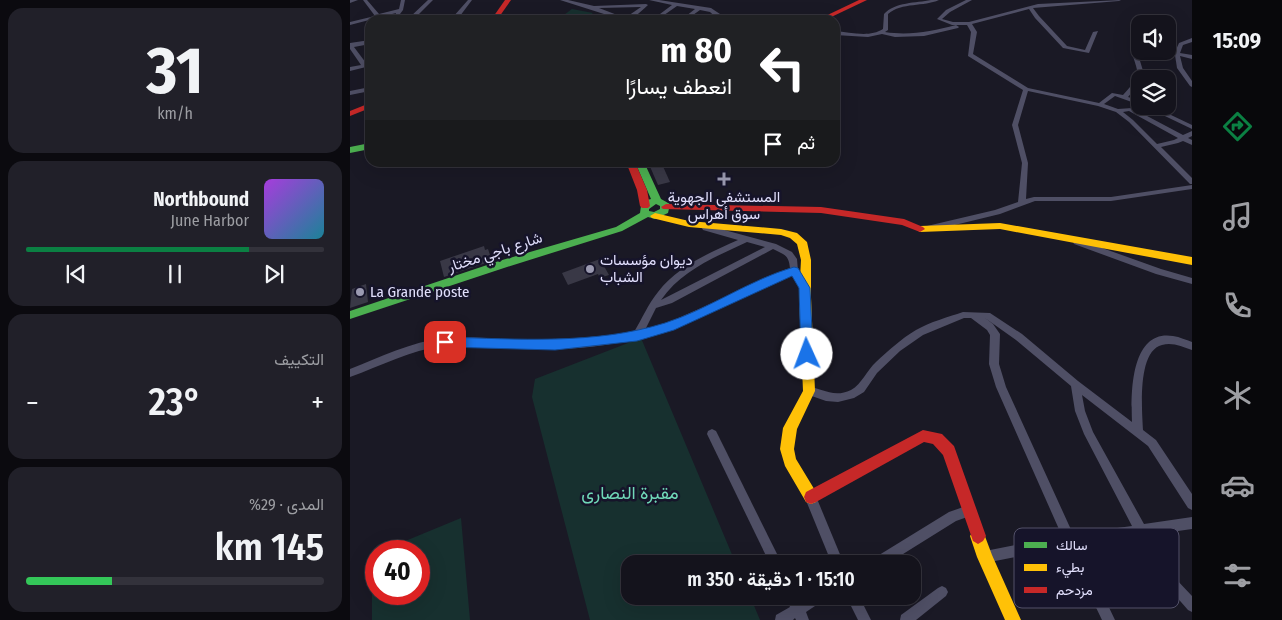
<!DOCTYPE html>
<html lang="ar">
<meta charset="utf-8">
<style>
body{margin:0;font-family:"Fira Sans Condensed",Vazirmatn,sans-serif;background:#212029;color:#f1f3f6;direction:rtl;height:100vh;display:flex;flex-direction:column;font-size:19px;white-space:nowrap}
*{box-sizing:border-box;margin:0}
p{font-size:16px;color:#9d9ea3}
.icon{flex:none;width:28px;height:28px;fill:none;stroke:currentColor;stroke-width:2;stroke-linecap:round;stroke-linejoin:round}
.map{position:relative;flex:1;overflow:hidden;direction:ltr}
.side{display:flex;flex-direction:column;gap:8px;padding:8px;background:#0b0a0f;width:350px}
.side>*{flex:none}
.guide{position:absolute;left:15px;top:15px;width:475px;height:152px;border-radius:15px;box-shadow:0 5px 20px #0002,0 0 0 1px #33323b;direction:rtl;background:#202124;color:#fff;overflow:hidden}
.tools{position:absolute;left:781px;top:15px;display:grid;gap:10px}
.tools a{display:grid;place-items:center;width:45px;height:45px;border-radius:10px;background:#14131c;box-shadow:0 5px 20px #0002,0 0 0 1px #33323b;font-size:25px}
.speed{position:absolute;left:15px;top:540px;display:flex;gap:10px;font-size:25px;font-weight:700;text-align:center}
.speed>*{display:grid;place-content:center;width:65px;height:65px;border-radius:50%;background:#14131c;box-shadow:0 5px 20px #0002,0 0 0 1px #33323b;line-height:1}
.speed .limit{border:8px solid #d22;background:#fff;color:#111}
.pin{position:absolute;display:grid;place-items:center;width:42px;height:42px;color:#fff;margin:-21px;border-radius:10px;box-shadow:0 2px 8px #0006}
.me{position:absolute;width:55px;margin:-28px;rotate:358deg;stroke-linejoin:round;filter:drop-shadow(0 0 4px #0008)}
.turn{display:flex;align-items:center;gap:18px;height:105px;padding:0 25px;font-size:22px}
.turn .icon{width:65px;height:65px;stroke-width:2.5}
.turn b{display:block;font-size:35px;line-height:42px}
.then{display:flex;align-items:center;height:48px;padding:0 25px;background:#0003;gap:10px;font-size:19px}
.big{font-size:38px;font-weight:600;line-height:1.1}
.side .widget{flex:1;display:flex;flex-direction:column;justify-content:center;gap:8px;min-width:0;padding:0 18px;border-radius:15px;background:#212029}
.side .dial{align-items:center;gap:0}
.dial b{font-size:65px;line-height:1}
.song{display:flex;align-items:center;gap:15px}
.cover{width:60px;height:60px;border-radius:8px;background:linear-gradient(135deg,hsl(280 70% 55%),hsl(190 70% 35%))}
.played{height:5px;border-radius:2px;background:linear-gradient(90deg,#0b8043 75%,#33323b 75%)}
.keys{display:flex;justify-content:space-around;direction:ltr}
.heat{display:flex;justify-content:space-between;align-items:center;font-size:28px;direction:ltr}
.charge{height:8px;border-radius:4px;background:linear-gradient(90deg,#34c759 29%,#33323b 0)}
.trip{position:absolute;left:271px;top:555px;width:300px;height:50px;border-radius:15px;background:#14131c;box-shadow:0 5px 20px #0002,0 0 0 1px #33323b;font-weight:600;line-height:50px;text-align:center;direction:rtl}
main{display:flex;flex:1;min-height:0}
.dock{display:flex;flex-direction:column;width:90px;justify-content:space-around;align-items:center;background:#08080b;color:#9d9ea3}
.dock .icon{width:35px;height:35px}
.dock .selected{color:#0b8043}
.dock b{font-size:22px;color:#f1f3f6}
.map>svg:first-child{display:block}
.green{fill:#17302f}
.building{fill:#393846}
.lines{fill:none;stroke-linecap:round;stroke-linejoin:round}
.street{fill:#4f4f65;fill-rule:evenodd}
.fast{fill:#4caf50;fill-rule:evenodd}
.slow{fill:#ffc107;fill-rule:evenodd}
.jam{fill:#c62828;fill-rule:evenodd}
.route{fill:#1a73e8;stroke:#114b97}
.poi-dot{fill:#9b9ab1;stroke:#16142a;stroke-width:2}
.labels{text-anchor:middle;stroke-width:5;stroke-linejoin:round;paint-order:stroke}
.poi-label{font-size:15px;fill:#e1dffc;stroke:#16142a;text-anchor:start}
.street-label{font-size:15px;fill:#e1dffc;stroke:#16142a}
.near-park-label{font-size:18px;fill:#70d8b8;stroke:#16142a}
.key{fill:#16142a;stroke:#535169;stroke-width:1}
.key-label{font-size:14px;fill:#e1dffc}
</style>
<main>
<nav class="dock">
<b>15:09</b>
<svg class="icon selected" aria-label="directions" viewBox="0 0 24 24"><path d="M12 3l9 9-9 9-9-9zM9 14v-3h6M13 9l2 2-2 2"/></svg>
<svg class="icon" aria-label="music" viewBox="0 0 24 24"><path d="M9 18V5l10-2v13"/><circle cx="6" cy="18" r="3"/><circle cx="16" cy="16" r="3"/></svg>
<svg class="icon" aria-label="phone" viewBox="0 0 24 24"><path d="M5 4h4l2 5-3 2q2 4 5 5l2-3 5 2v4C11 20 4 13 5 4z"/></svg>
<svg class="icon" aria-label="climate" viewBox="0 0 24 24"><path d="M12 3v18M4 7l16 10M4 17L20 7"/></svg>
<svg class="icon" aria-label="car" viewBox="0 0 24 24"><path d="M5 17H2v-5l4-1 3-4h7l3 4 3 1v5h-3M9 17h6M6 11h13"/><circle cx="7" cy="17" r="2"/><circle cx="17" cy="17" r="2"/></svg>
<svg class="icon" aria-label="filters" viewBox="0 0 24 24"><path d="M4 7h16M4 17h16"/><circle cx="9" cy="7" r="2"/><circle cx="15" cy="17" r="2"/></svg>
</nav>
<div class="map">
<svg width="842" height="620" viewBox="0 0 842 620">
<rect width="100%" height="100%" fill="#1a1925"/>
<g class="green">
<path d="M222,9L243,13L234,20H207Z"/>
<path d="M291,338L386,564H280V596H400L410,620H240L182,397L185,379Z"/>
<path d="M111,518L120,620H22V555L26,553V594H69V551H31Z"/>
</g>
<g class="building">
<path d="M298,162H311L320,182L308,185Z"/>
<path d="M134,246L135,250L138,249L142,261L94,277L90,261Z"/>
<path d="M250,259L259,275L250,278L248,274L218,285L212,273Z"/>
<path d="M16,284L18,302L0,308L2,289Z"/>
</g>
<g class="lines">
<g class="street">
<path d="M0,0H8L0,3Z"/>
<path d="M13,0H17L29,14L49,9L51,0H55L53,10L50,14L59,18L78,0H83L67,16L103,17L118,0H122L107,20L64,18L63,20H56L45,16L46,13L0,25V22L25,16Z"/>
<path d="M210,0H218L244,6L296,4L298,5C283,19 279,23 259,15L251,20H246L254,14ZM291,7L275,18L249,8Z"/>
<path d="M299,0H309L361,8L370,14L374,20H369L360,12L350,10L336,20H331L345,9L327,6L307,20H302L322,5Z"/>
<path d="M581,0H589C574,7 552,2 538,14V30L535,32C560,36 582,31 606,25L609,27L608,28L574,36L545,37L532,34L518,37L485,35V31C500,32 519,38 533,29L534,14C545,2 566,3 581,0Z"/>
<path d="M616,0H622L600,12L592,19L603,22H619L688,4L771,0L769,1L683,8L689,16L717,46L735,50L743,32L748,31L739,53L713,48L685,18L679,9L622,24L627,32L623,54L678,88L749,103L762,93L773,95C792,74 789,76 781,50L790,45V49L787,51L794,74L792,79H790V83L778,97L790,101V105L765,96L754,104L768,109L782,108L833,135L842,131V136L838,138L842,140V145L833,141L828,143L811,147L842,178V184H840L779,122L766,112L748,106L678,91L668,125L678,163L676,199L684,197H761L842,185V189L761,201H685L650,214L580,231L577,230L576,228L577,226L645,210L668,202L672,163L662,125L673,90L618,56L621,32L617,25H602L587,19L596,10ZM779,111L828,138L824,140L807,144L783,120L773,112Z"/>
<path d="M842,38V42L833,45L830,53L842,55V59L830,56L833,68L842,81V87L840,86L827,68L825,55L813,51H818V50L825,52L829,43Z"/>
<path d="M20,40V44L4,47L16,63L20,62V66L0,71V67L11,65L0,49V43Z"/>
<path d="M20,87V91L0,95V91Z"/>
<path d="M794,106H802L842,125V129Z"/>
<path d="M356,225L426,244L442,252L447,259L448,271L458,290L457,292H451L442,275C381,302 321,335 255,345C229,349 203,350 176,348C149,347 121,343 93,346C60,350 31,366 0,377V369C30,357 61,342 94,338C126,335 158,341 190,341C222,342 253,339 284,332C292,319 298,304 308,292C328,266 359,253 388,240L353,230L352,228L353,226ZM397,242L415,247L311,300C332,270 365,257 397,242ZM423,249C435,255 439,255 440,269L317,323L295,330L306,308L322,303Z"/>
<path d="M727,239L811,269L842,278V284L806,274L724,244L723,242Z"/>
<path d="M613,312L640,313L672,334L728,381L782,422C781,395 780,329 823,336C830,337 836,340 842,342V350C832,347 823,342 812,345C787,351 792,410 793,430L806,440L842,494V510L838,508L798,446L732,395L735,411L743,432L794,524L842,517V529L800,535L825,578L842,596V612L838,610L817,586L788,536L729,545L765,620H752L717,547L635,563L631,561L629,557L631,553L635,551L712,536L646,387L639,364L640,335L637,330L621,318H614L573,335L550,351L527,373L514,392L504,398L488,402L476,401L456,394L454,391L456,388C467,384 481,400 501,390C512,384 517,370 526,362C539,350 551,339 566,330C580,322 598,317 613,312ZM635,318L666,340L721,386L725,411L734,434L782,526L723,534L656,387L649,364L650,334L643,324Z"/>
<path d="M362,429L366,431L432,564H420L357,434L358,431Z"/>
<path d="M461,492L465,494L494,564H482L455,498L457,494Z"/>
<path d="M619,505L623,507L625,511L623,515L606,521L537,564H519L521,560L599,512Z"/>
<path d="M592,586L596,588L598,592L596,596L566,620H550L551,615L588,588Z"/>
<path d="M435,596H448L450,601L458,596H476L474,600L456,612L459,620H446L445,618L443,620H425L426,615L440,607Z"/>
<path d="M496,596H509L521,620H508Z"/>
</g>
<g class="fast">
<path d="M20,143V149L0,153V147Z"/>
<path d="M285,162H294L311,199L320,204L318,213L305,219L298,217L272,231L157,267L0,319V311L149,261L266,227L290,213L291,206L297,200L301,199ZM306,204L310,206V209L304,212L299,211V209Z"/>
</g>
<g class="slow">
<path d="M305,213L339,221L431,229L447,233L457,242L461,260V297L465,391L447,429L444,449L446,459L466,492L468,497L466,502L461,504L456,502L435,466L430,449L433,428L453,391L449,297L451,260L447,244L440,238L431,235L339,227L302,218L300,216Z"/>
<path d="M650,223L842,257V265L650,229L570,232L565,229L570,226Z"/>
<path d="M628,528L633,531L642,555L671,620H655L627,557L620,536L623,531Z"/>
</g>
<g class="jam">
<path d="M155,0H161L147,20H141Z"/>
<path d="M509,0H517L475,20H467Z"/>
<path d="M20,103V108L0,116V111Z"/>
<path d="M276,162H285L297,190L300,206L298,208H292L290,206L287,190Z"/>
<path d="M316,204L471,207L554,219L573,227L575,229L570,232L552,225L471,213L313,209L311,207Z"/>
<path d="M573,430L592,434L604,446L636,536L633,541L628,544L623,541L593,455L583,444L574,442L466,502L461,504L456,502L454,497L456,492Z"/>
</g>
</g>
<path class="route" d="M444,267L448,268L460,288L463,354L462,357H453L451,354L449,288L442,276L324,330L287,341L205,350L95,347L90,345L89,342L90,339L95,337C168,339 244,345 315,323C359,309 399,280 444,267Z"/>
<g class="poi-dot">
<path d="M371.5 171.5h5v5h5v5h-5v5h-5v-5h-5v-5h5z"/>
<circle cx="240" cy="269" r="5"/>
<circle cx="10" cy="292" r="5"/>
</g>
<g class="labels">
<g class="poi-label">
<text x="374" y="202" text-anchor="middle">المستشفى الجهوية<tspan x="374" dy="17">سوق أهراس</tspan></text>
<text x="250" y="265">ديوان مؤسسات<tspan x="250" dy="17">الشباب</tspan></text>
<text x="20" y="297">La Grande poste</text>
</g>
<g class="street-label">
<text transform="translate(145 252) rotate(-18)" y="5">شارع باجي مختار</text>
</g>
<g class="near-park-label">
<text x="280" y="499">مقبرة النصارى</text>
</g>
</g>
<rect x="664" y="528" width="165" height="80" rx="8" class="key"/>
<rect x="674" y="542" width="23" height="6" fill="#4caf50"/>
<rect x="674" y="564" width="23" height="7" fill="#ffc107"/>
<rect x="674" y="587" width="23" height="6" fill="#c62828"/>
<g class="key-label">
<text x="706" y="550">سالك</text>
<text x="706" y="572">بطيء</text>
<text x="706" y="595">مزدحم</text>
</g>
</svg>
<div class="tools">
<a><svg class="icon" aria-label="sound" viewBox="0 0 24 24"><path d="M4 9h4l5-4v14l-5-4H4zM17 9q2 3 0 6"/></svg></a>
<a><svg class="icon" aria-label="layers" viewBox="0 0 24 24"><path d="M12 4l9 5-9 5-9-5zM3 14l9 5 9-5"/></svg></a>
</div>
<div class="speed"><div class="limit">40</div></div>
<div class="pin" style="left:95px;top:342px;background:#d93025"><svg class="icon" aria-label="arrive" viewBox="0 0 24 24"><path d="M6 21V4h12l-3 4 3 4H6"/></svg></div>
<svg class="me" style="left:457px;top:354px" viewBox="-20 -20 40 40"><circle r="19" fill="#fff"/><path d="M0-13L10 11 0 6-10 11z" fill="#1a73e8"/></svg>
<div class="trip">15:10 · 1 دقيقة · 350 m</div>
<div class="guide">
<div class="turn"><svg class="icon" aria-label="left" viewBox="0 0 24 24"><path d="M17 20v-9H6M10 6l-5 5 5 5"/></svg><div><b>80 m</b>انعطف يسارًا</div></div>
<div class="then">ثم<svg class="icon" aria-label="arrive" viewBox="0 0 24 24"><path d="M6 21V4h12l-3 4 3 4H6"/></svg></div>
</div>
</div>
<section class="side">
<div class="widget dial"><b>31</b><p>km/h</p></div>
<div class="widget">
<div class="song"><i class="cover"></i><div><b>Northbound</b><p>June Harbor</p></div></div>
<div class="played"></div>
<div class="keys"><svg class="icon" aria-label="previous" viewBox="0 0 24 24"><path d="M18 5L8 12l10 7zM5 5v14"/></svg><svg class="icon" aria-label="pause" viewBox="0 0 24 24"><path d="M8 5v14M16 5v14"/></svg><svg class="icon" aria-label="next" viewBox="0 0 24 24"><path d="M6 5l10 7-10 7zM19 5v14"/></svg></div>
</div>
<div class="widget"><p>التكييف</p>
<div class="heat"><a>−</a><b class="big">23°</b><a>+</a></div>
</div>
<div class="widget"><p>المدى · 29%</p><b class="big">145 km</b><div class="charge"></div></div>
</section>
</main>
